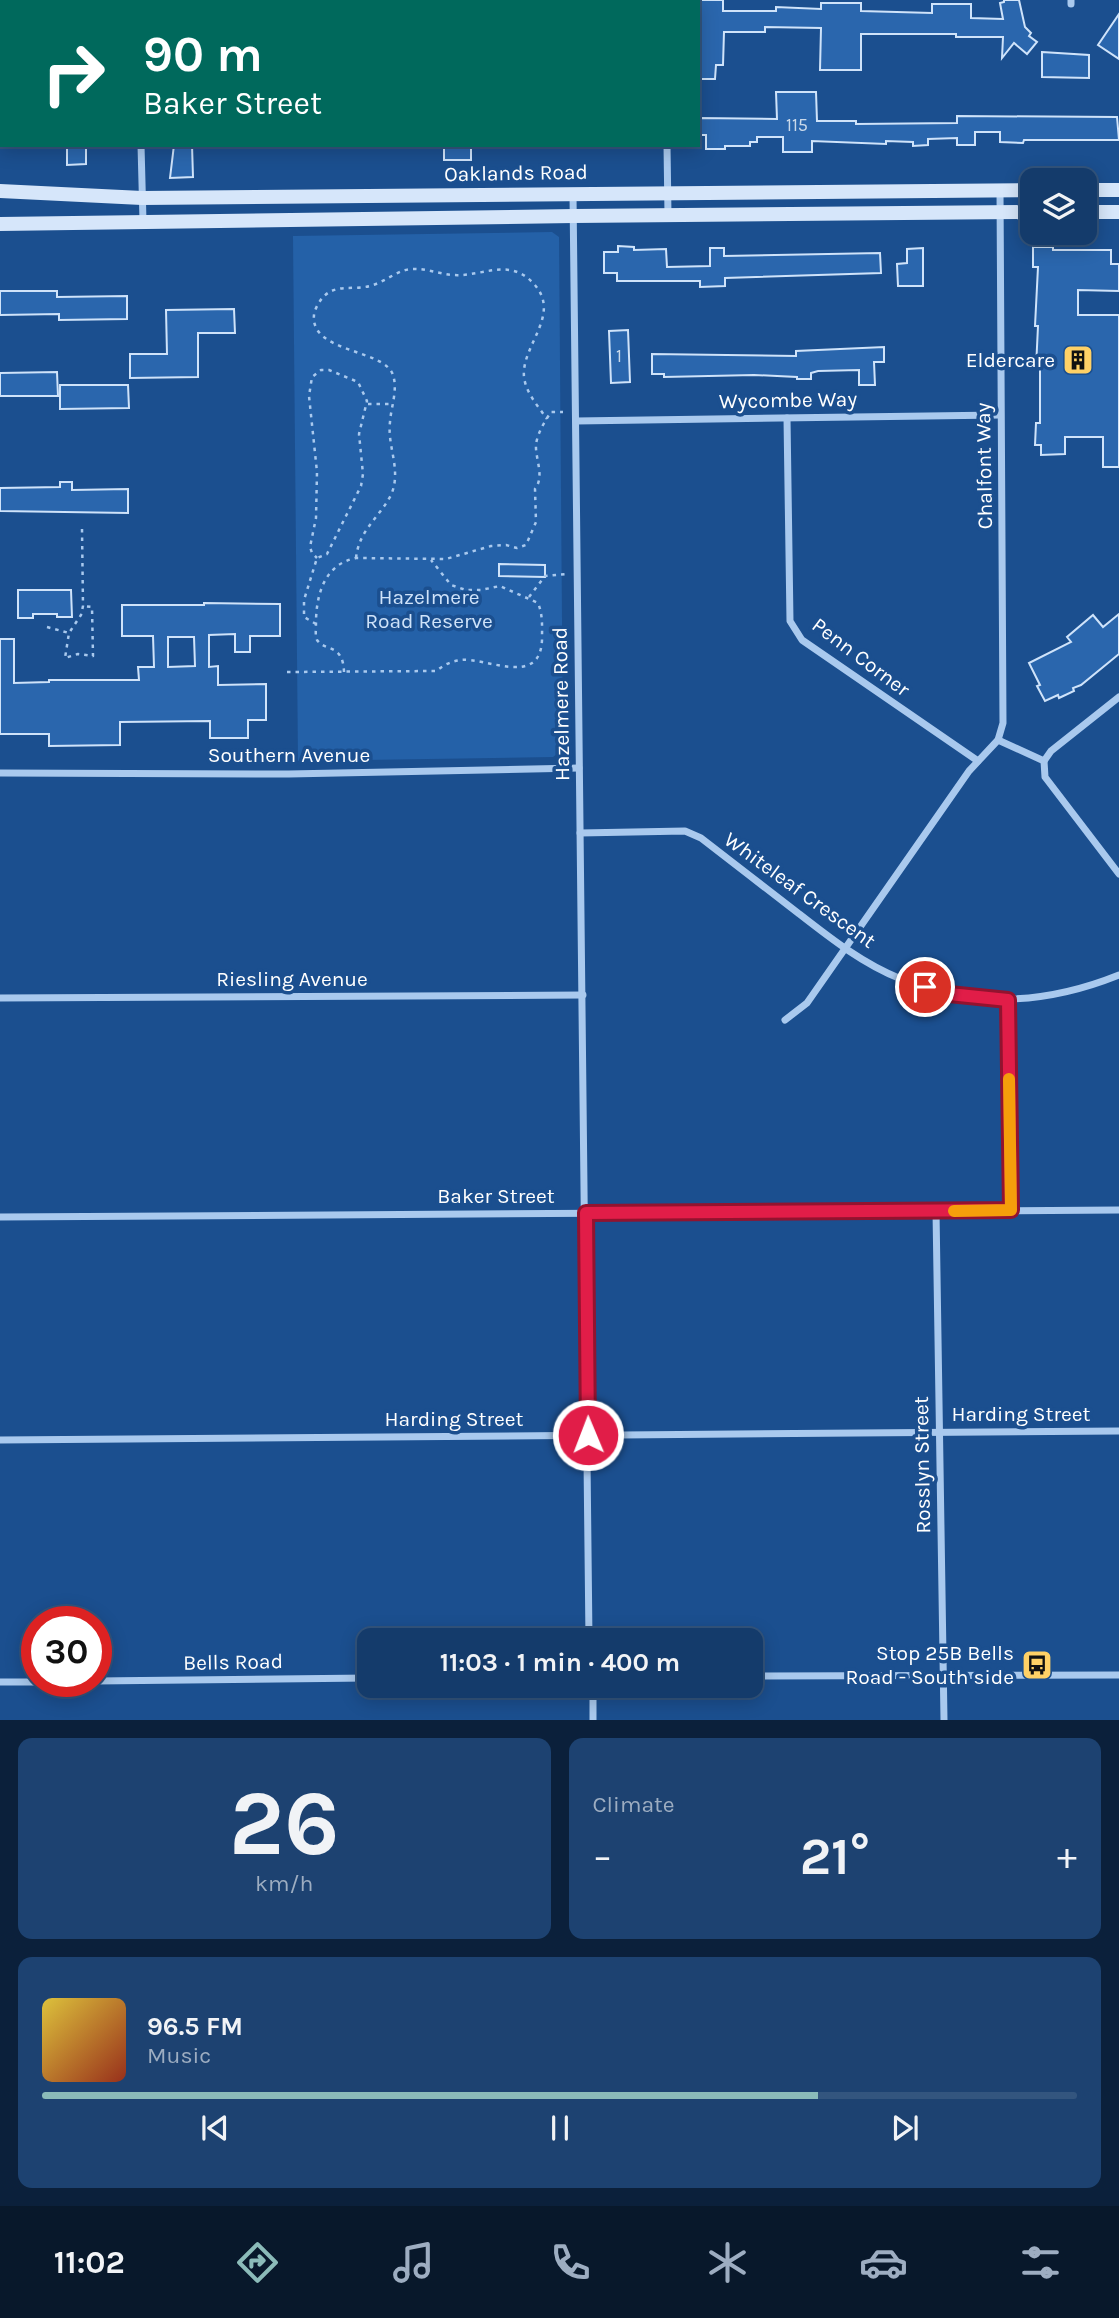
<!DOCTYPE html>
<meta charset="utf-8">
<style>
body{margin:0;font-family:Karla,sans-serif;background:#1d4271;color:#f1f3f6;height:100vh;display:flex;flex-direction:column;font-size:26px;white-space:nowrap}
*{box-sizing:border-box;margin:0}
p{font-size:23px;color:#9dadc1}
.icon{flex:none;width:38px;height:38px;fill:none;stroke:currentColor;stroke-width:2;stroke-linecap:round;stroke-linejoin:round}
.map{position:relative;height:1720px;overflow:hidden}
.sheet{display:flex;flex-direction:column;gap:18px;padding:18px;background:#0b203b;flex:1}
.sheet>*{flex:none}
.top-card{position:absolute;left:0px;top:0px;width:700px;height:147px;box-shadow:0 4px 18px #0003,0 0 0 2px #33557e;background:#00695c;color:#fff;overflow:hidden}
.tools{position:absolute;left:1020px;top:168px;display:grid;gap:14px}
.tools a{display:grid;place-items:center;width:77px;height:77px;border-radius:14px;background:#143b6b;box-shadow:0 4px 18px #0003,0 0 0 2px #33557e;font-size:35px}
.speed{position:absolute;left:21px;top:1606px;display:flex;gap:14px;font-size:35px;font-weight:700;text-align:center}
.speed>*{display:grid;place-content:center;width:91px;height:91px;border-radius:50%;background:#143b6b;box-shadow:0 4px 18px #0003,0 0 0 2px #33557e;line-height:1}
.speed .limit{border:10px solid #d22;background:#fff;color:#111}
.pin{position:absolute;display:grid;place-items:center;width:60px;height:60px;color:#fff;margin:-30px;border:4px solid #fff;border-radius:50%;box-shadow:0 2px 7px #0007}
.me{position:absolute;width:77px;margin:-38px;rotate:359deg;stroke-linejoin:round;filter:drop-shadow(0 0 5px #0008)}
.turn{display:flex;align-items:center;gap:24px;height:147px;padding:0 28px;font-size:32px}
.turn .icon{width:91px;height:91px;stroke-width:2.5}
.turn b{display:block;font-size:49px;line-height:60px}
.big{font-size:52px;font-weight:700;line-height:1.1}
.sheet .tile{flex:1;display:flex;flex-direction:column;justify-content:center;gap:10px;min-width:0;padding:0 24px;border-radius:14px;background:#1d4271}
.sheet .dial{align-items:center;gap:0}
.dial b{font-size:91px;line-height:1}
.song{display:flex;align-items:center;gap:21px}
.cover{width:84px;height:84px;border-radius:10px;background:linear-gradient(135deg,hsl(50 70% 55%),hsl(10 70% 35%))}
.played{height:7px;border-radius:4px;background:linear-gradient(90deg,#8bbbb9 75%,#33557e 75%)}
.keys{display:flex;justify-content:space-around;direction:ltr}
.heat{display:flex;justify-content:space-between;align-items:center;font-size:38px;direction:ltr}
.sheet .tiles{flex:1;display:grid;gap:18px;grid-template-columns:1fr 1fr}
.tile:last-child{grid-column:span 2}
.trip{position:absolute;left:357px;top:1628px;width:406px;height:70px;border-radius:14px;background:#143b6b;box-shadow:0 4px 18px #0003,0 0 0 2px #33557e;font-weight:700;line-height:70px;text-align:center}
.menu{display:flex;height:112px;justify-content:space-around;align-items:center;background:#08182b;color:#9dadc1}
.menu .icon{width:49px;height:49px}
.menu .selected{color:#8bbbb9}
.menu b{font-size:32px;color:#f1f3f6}
.map>svg:first-child{display:block}
.green{fill:#2461a8}
.building{fill:#2a66ad;stroke:#cfe3fa;stroke-width:2;fill-rule:evenodd}
.lines{fill:none;stroke-linecap:round;stroke-linejoin:round}
.path{stroke:#a9c9ee;stroke-width:2.5;stroke-dasharray:3.5 5;stroke-linecap:butt}
.street{stroke:#a9c9ee;stroke-width:7}
.secondary{stroke:#d6e6fa;stroke-width:14}
.route-casing{stroke:#92132f;stroke-width:18}
.route{stroke:#e11d48;stroke-width:12}
.slow{stroke:#f59e0b;stroke-width:12}
.labels{text-anchor:middle;stroke-width:7;stroke-linejoin:round;paint-order:stroke}
.number-label{font-size:18px;fill:#cad9ea}
.street-label{font-size:21px;fill:#fff;stroke:#1b4f8f}
.poi-label{font-size:21px;fill:#fff;stroke:#1b4f8f;text-anchor:end}
.park-label{font-size:21px;fill:#cfe3fa;stroke:#1b4f8f}
</style>
<div class="map">
<svg width="1119" height="1720" viewBox="0 0 1119 1720">
<rect width="100%" height="100%" fill="#1b4f8f"/>
<path class="green" d="M552,232L559,237L563,749L553,757L298,761L293,236Z"/>
<g class="building">
<path d="M698,0H723V11H776V7L821,9V3H861V11L932,13V4H971V18L1003,19L1000,3L1004,2V0H1019L1025,27L1031,33L1029,36L1037,42L1027,54L1014,43L1002,58L1003,37H956V34H861V70H820L821,28L765,27V32H724L723,65H716L715,79H698Z"/>
<path d="M1119,14V59L1098,45Z"/>
<path d="M1042,52L1089,55V78L1042,77Z"/>
<path d="M776,92H816L817,121H856V124L957,123V116L1117,117L1119,140H1024L1023,143L1000,142V132H975V145H957V138L928,139V145L913,146V142L886,141V144L812,141V152H783V137H757V142H750V146H725V149H706V135H698V118L777,119Z"/>
<path d="M67,145H86V164L67,165Z"/>
<path d="M174,145H192L193,177L170,178Z"/>
<rect x="444" y="145" width="27" height="15"/>
<path d="M618,246L634,247V250L666,249L667,267L710,266V248H724V256L880,253L881,273L725,278V286L700,287V281H617V273H604V252H618Z"/>
<path d="M1033,247H1053V250H1111V264H1119V291L1078,290V315H1119V467H1103V437H1065V454L1041,455V445H1035L1036,423H1040V368H1036L1038,326H1035L1038,267H1033Z"/>
<path d="M923,248V286H898L897,264L907,263V249Z"/>
<path d="M0,291H57V297L127,296V319L59,320V314L0,315Z"/>
<path d="M234,309L235,333H198V377L130,378V354H167L166,310Z"/>
<path d="M628,330L630,382L611,383L609,331Z"/>
<path d="M884,347V362H874L875,385H859V370L818,371L811,373V379H797V377L754,375L664,377V374H652V354L796,356V351Z"/>
<path d="M57,372L58,396H0V373Z"/>
<path d="M60,385H128L129,408L60,409Z"/>
<path d="M60,482H72V490L128,489V513L0,511V488L60,487Z"/>
<path d="M499,564L545,565V577L499,576Z"/>
<path d="M18,590H71L72,617H57V614H33V618H18Z"/>
<path d="M204,603L280,604V636H250V652H235V634L209,635V667L218,666V685L266,684V720H248V738H210V721L120,722V745L49,746V734H0V639H14V683L49,682V680H139L138,667H154L153,636H122V605H204ZM168,637H194L195,666L168,667Z"/>
<path d="M1119,614V654L1081,685L1073,688L1074,691L1059,698L1058,695L1045,701L1037,686L1040,685L1029,663L1071,642L1067,637L1093,615L1103,627Z"/>
</g>
<g class="lines">
<g class="path">
<path d="M368,404H392"/>
<path d="M82,529L83,606L81,615L69,633L65,658L78,654L93,656L92,607L83,606"/>
<path d="M356,558C359,530 379,518 391,495C402,470 387,447 390,422C391,407 398,390 393,375C385,349 310,353 314,315C314,311 318,304 320,301C334,281 353,292 373,285C386,281 398,270 411,269C426,268 439,274 453,275C482,277 509,257 533,283C563,314 521,345 524,377C526,393 538,406 547,419"/>
<path d="M529,597L545,576L567,574"/>
<path d="M316,624L304,617V600L317,558L327,554L361,486L363,474L359,434L367,401L358,382L329,370H321L312,377L309,396L317,472L316,518L310,547L312,553L317,558"/>
<path d="M47,627L69,633"/>
<path d="M287,672L436,671C444,665 451,661 461,660C486,657 540,688 542,640C542,627 543,615 538,603L500,586L481,590H466L451,585L431,560"/>
<path d="M344,672C343,643 325,652 317,640C315,636 316,628 316,623C316,596 324,564 356,558L446,559L491,546L506,545L517,548L526,545L536,522L535,489C545,476 535,459 536,444C538,432 545,421 551,412H563"/>
</g>
<g class="street">
<path d="M140,0V2"/>
<path d="M666,0V2"/>
<path d="M1071,4V0"/>
<path d="M141,145L143,221"/>
<path d="M667,145L668,215"/>
<path d="M573,194L589,1640"/>
<path d="M787,418L790,621L802,640L978,761"/>
<path d="M576,421L1000,415"/>
<path d="M998,740L1044,761L1045,777L1119,874"/>
<path d="M1044,761L1051,751L1119,697"/>
<path d="M0,773L289,774L579,768"/>
<path d="M580,833L685,831L701,838C733,863 766,888 798,913C830,938 863,964 901,979C974,1009 1047,1004 1119,975"/>
<path d="M0,998L583,995"/>
<path d="M1008,1001L1011,1210"/>
<path d="M785,1020L807,1003L969,771L998,740L1003,723L1000,190"/>
<path d="M936,1211L944,1720"/>
<path d="M0,1217L1119,1210"/>
<path d="M0,1440L1119,1431"/>
<path d="M751,1676L1119,1675"/>
<path d="M96,1681L369,1678"/>
<path d="M0,1682H51"/>
<path d="M573,1685C583,1700 599,1700 609,1685"/>
<path d="M593,1697V1720"/>
</g>
<g class="secondary">
<path d="M1085,190H1119"/>
<path d="M0,191L142,198L1032,190"/>
<path d="M1085,212H1119"/>
<path d="M0,224L574,216L1032,212"/>
</g>
</g>
<g class="lines">
<g class="route-casing">
<path id="route" d="M588,1435L586,1213L1011,1210L1008,1000L949,994L925,987"/>
</g>
<use href="#route" class="route"/>
<path class="slow" d="M954,1211L1011,1210L1009,1079"/>
</g>
<defs>
<g id="building-square" transform="scale(1.575)"><rect x="-9" y="-9" width="18" height="18" rx="4" fill="#ffd166" stroke="#1b4f8f"/><path d="M-4-6H4V6H1V3H-1V6H-4ZM-2.5-4.3h1.7v1.8h-1.7ZM.8-4.3h1.7v1.8H.8ZM-2.5-1h1.7V.8h-1.7ZM.8-1h1.7V.8H.8Z" fill="#111"/></g>
<g id="bus-square" transform="scale(1.575)"><rect x="-9" y="-9" width="18" height="18" rx="4" fill="#ffd166" stroke="#1b4f8f"/><path d="M-5-6H5V4H4V6H2V4H-2V6H-4V4H-5ZM-3.5-4V0h7V-4ZM-3.5 1.2v1.5H-2V1.2ZM2 1.2v1.5H3.5V1.2Z" fill="#111"/></g>
</defs>
<g fill-rule="evenodd">
<use href="#building-square" x="1078" y="360"/>
<use href="#bus-square" x="1037" y="1665"/>
</g>
<g class="labels">
<g class="number-label">
<text x="797" y="131">115</text>
<text x="619" y="362">1</text>
</g>
<g class="street-label">
<text transform="translate(516 173) rotate(-1)" y="7">Oaklands Road</text>
<text transform="translate(788 400) rotate(-1)" y="7">Wycombe Way</text>
<text transform="translate(984 466) rotate(-91)" y="7">Chalfont Way</text>
<text transform="translate(861 657) rotate(37)" y="7">Penn Corner</text>
<text transform="translate(561 704) rotate(-91)" y="7">Hazelmere Road</text>
<text x="289" y="762">Southern Avenue</text>
<text transform="translate(800 890) rotate(36)" y="7">Whiteleaf Crescent</text>
<text x="292" y="986">Riesling Avenue</text>
<text x="496" y="1203">Baker Street</text>
<text x="1021" y="1421">Harding Street</text>
<text x="454" y="1426">Harding Street</text>
<text transform="translate(922 1465) rotate(-91)" y="7">Rosslyn Street</text>
<text transform="translate(233 1662) rotate(-1)" y="7">Bells Road</text>
</g>
<g class="poi-label">
<text x="1055" y="367">Eldercare</text>
<text x="1014" y="1660">Stop 25B Bells<tspan x="1014" dy="24">Road - South side</tspan></text>
</g>
<g class="park-label">
<text x="429" y="604">Hazelmere<tspan x="429" dy="24">Road Reserve</tspan></text>
</g>
</g>
</svg>
<div class="tools">
<a><svg class="icon" aria-label="layers" viewBox="0 0 24 24"><path d="M12 4l9 5-9 5-9-5zM3 14l9 5 9-5"/></svg></a>
</div>
<div class="speed"><div class="limit">30</div></div>
<div class="pin" style="left:925px;top:987px;background:#d93025"><svg class="icon" aria-label="arrive" viewBox="0 0 24 24"><path d="M6 21V4h12l-3 4 3 4H6"/></svg></div>
<svg class="me" style="left:588px;top:1435px" viewBox="-20 -20 40 40"><circle r="17" fill="#e11d48" stroke="#fff" stroke-width="3"/><path d="M0-11L8 9 0 5-8 9z" fill="#fff"/></svg>
<div class="trip">11:03 · 1 min · 400 m</div>
<div class="top-card">
<div class="turn"><svg class="icon" aria-label="right" viewBox="0 0 24 24"><path d="M7 20v-9h11M14 6l5 5-5 5"/></svg><div><b>90 m</b>Baker Street</div></div>
</div>
</div>
<section class="sheet">
<div class="tiles">
<div class="tile dial"><b>26</b><p>km/h</p></div>
<div class="tile"><p>Climate</p>
<div class="heat"><a>−</a><b class="big">21°</b><a>+</a></div>
</div>
<div class="tile">
<div class="song"><i class="cover"></i><div><b>96.5 FM</b><p>Music</p></div></div>
<div class="played"></div>
<div class="keys"><svg class="icon" aria-label="previous" viewBox="0 0 24 24"><path d="M18 5L8 12l10 7zM5 5v14"/></svg><svg class="icon" aria-label="pause" viewBox="0 0 24 24"><path d="M8 5v14M16 5v14"/></svg><svg class="icon" aria-label="next" viewBox="0 0 24 24"><path d="M6 5l10 7-10 7zM19 5v14"/></svg></div>
</div>
</div>
</section>
<nav class="menu">
<b>11:02</b>
<svg class="icon selected" aria-label="directions" viewBox="0 0 24 24"><path d="M12 3l9 9-9 9-9-9zM9 14v-3h6M13 9l2 2-2 2"/></svg>
<svg class="icon" aria-label="music" viewBox="0 0 24 24"><path d="M9 18V5l10-2v13"/><circle cx="6" cy="18" r="3"/><circle cx="16" cy="16" r="3"/></svg>
<svg class="icon" aria-label="phone" viewBox="0 0 24 24"><path d="M5 4h4l2 5-3 2q2 4 5 5l2-3 5 2v4C11 20 4 13 5 4z"/></svg>
<svg class="icon" aria-label="climate" viewBox="0 0 24 24"><path d="M12 3v18M4 7l16 10M4 17L20 7"/></svg>
<svg class="icon" aria-label="car" viewBox="0 0 24 24"><path d="M5 17H2v-5l4-1 3-4h7l3 4 3 1v5h-3M9 17h6M6 11h13"/><circle cx="7" cy="17" r="2"/><circle cx="17" cy="17" r="2"/></svg>
<svg class="icon" aria-label="filters" viewBox="0 0 24 24"><path d="M4 7h16M4 17h16"/><circle cx="9" cy="7" r="2"/><circle cx="15" cy="17" r="2"/></svg>
</nav>
